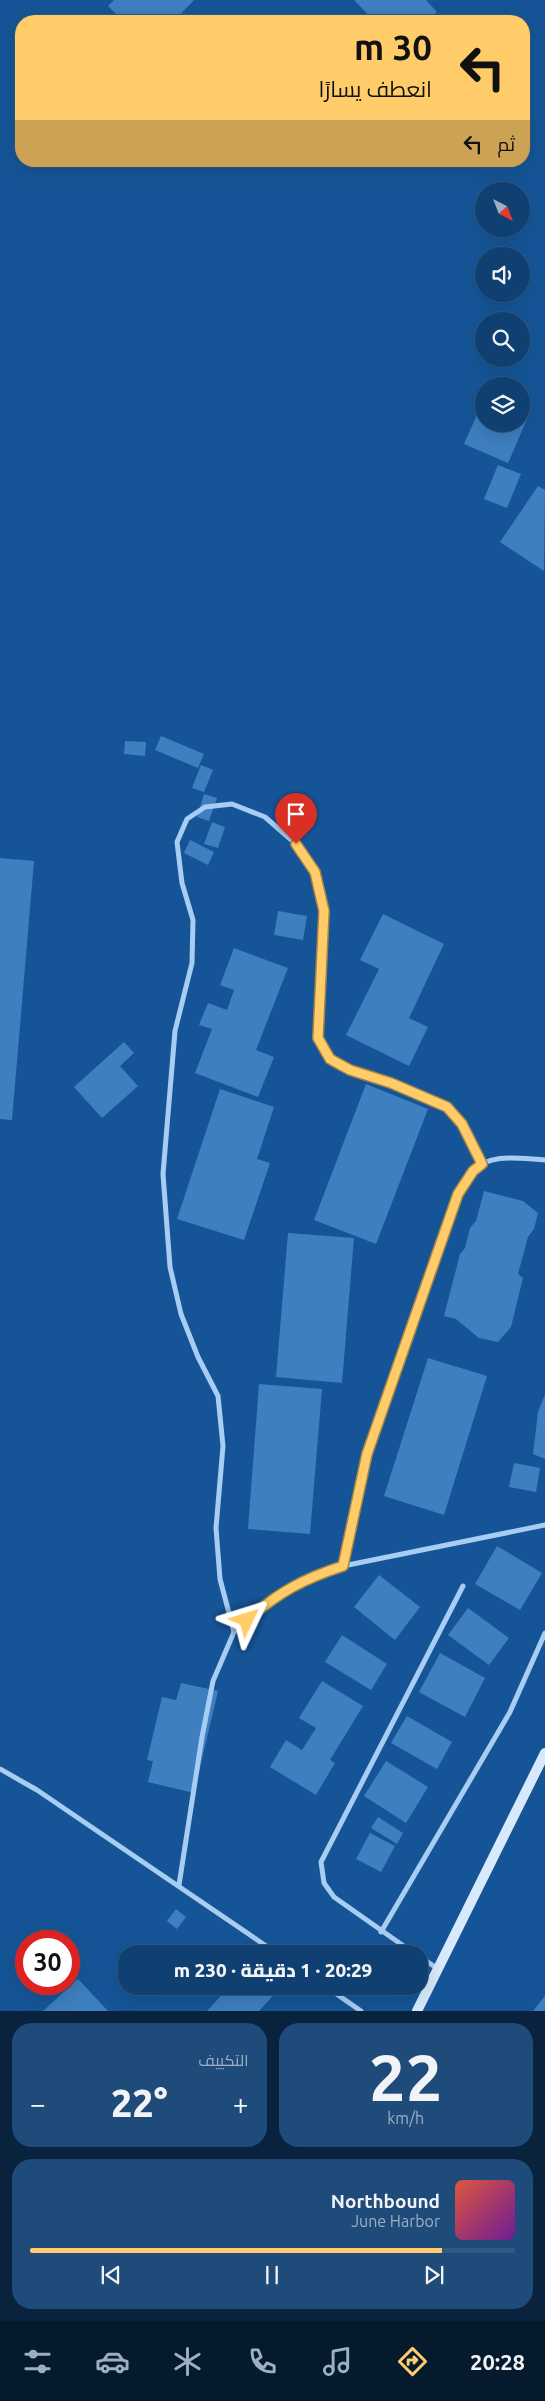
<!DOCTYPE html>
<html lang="ar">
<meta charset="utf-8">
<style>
body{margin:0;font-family:Ubuntu,Cairo,sans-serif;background:#1e4b79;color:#f1f3f6;direction:rtl;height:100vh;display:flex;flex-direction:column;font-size:19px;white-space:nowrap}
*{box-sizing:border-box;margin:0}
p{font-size:16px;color:#9cafc3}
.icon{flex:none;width:28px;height:28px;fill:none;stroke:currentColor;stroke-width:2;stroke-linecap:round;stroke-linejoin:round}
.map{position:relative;height:2011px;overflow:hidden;direction:ltr}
.details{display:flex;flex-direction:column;gap:12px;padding:12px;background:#09233e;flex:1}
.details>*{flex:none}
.hud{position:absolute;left:15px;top:15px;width:515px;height:152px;border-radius:20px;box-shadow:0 5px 20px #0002,0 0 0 1px #305984;direction:rtl;background:#ffcc69;color:#111;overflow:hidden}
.needle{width:32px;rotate:138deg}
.controls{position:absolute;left:475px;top:182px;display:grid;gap:10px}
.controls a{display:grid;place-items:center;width:55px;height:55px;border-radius:50%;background:#104071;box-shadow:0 5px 20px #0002,0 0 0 1px #305984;font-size:25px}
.speed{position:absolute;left:15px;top:1930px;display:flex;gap:10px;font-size:25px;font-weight:700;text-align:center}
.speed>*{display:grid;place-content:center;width:65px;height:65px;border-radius:50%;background:#104071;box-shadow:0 5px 20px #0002,0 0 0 1px #305984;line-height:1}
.speed .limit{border:8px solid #d22;background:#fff;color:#111}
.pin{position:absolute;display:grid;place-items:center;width:42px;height:42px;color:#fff;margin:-51px -21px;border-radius:50% 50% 50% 0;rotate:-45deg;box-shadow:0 0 5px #0007}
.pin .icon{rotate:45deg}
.me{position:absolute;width:55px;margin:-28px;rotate:49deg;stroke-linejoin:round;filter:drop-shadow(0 0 4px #0008)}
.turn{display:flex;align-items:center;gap:18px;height:105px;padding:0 15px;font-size:22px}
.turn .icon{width:65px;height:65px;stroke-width:2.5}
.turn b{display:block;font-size:35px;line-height:42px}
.then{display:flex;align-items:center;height:48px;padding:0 15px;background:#0003;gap:10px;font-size:19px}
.big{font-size:38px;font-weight:800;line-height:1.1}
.details .tile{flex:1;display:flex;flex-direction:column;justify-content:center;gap:8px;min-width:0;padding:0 18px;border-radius:20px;background:#1e4b79}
.details .dial{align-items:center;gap:0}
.dial b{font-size:65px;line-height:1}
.song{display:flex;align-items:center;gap:15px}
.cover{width:60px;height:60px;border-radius:8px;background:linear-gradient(135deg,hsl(10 70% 55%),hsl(280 70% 35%))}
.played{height:5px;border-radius:2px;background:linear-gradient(90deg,#ffcc69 85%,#305984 85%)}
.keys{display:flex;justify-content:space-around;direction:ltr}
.heat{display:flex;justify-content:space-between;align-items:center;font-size:28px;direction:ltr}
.details .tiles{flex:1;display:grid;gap:12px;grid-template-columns:1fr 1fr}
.tile:last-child{grid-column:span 2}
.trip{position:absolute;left:118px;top:1945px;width:310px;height:50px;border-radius:20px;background:#104071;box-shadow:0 5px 20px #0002,0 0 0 1px #305984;font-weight:800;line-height:50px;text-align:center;direction:rtl}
.dock{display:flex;height:80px;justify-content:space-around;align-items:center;background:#061a2d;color:#9cafc3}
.dock .icon{width:35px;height:35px}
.dock .selected{color:#ffcc69}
.dock b{font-size:22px;color:#f1f3f6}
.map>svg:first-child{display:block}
.building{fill:#3e7fbf}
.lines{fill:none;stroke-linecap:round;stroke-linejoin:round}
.street{stroke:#a8cdf2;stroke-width:5}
.secondary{stroke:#d7e9fc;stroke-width:10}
.route-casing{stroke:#a68544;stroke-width:12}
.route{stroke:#ffcc69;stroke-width:9}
</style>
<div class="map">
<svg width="545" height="2011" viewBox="0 0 545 2011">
<rect width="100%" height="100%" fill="#155597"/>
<g class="building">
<path d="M114,0H194L174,21H123L108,6Z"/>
<path d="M354,0H426L437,12L427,21H374Z"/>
<path d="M484,399V424H521V414L528,417L508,463L464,444Z"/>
<path d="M498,465L521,474L507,508L484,499Z"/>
<path d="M538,486L545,490L544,571L500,542Z"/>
<path d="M161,736L204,754L198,768L155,750Z"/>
<path d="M125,741L146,742L145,756L124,754Z"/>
<path d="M201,765L213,770L204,792L192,788Z"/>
<path d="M204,794L217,798L209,821L197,817Z"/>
<path d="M212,822L225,827L218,848L204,844Z"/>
<path d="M190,840L214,852L208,865L184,853Z"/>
<path d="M0,858L34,861L12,1120L0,1119Z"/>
<path d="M278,911L307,916L303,940L274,935Z"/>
<path d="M383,914L444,944L409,1018L428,1027L409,1066L346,1035L379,969L360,960Z"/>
<path d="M234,948L288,968L256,1050L274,1057L258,1097L195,1073L212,1029L199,1025L208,1003L227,1010L234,990L220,985Z"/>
<path d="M124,1042L134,1053L120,1066L138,1086L102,1118L74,1087Z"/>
<path d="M366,1084L428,1109L376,1244L314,1220Z"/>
<path d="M220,1089L274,1107L257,1159L270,1163L244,1240L177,1219Z"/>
<path d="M484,1191L523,1201L538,1213L534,1229L528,1237L518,1274L523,1278L511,1327L498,1342L479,1338L456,1319L444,1316L460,1254L465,1248L470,1228L476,1221Z"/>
<path d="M288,1233L354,1238L342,1383L276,1377Z"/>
<path d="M428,1358L487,1376L444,1515L384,1496Z"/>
<path d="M259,1384L322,1389L310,1534L248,1529Z"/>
<path d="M545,1394V1459L533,1454L538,1412Z"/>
<path d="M514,1463L540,1468L536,1492L509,1487Z"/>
<path d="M497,1546L542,1573L520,1610L475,1584Z"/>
<path d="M379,1575L420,1607L395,1640L354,1607Z"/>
<path d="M468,1608L509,1638L489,1665L448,1635Z"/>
<path d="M342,1635L387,1664L371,1690L325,1662Z"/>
<path d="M440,1653L485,1678L465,1717L419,1692Z"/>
<path d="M322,1681L363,1706L330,1760L335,1763L316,1795L270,1767L286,1740L302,1750L316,1728L299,1718Z"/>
<path d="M181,1683L218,1691L194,1793L148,1782L153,1761L147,1760L162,1697L176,1700Z"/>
<path d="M407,1716L452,1742L437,1769L391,1743Z"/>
<path d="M386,1761L428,1787L406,1823L364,1796Z"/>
<path d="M378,1817L403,1833L397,1844L371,1828Z"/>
<path d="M370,1833L395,1846L381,1872L356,1859Z"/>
<path d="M176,1909L186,1917L177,1929L167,1921Z"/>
<path d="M78,1979L108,2011H43Z"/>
<path d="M230,1986H282L259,2011H207Z"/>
<path d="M545,1996V2011H533Z"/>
</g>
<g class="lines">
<g class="street">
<path d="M343,1566L367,1454L458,1194C462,1187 467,1177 473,1171C490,1152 522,1159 545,1160"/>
<path d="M234,1632L220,1579L216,1528L223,1446L218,1396L198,1357L181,1314L170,1267L163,1174L175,1031L192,963L193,920L182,883L177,842L187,819L205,807L232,804L265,817L296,844L315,872L324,911L318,1038L330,1059L350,1070L391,1083L447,1107L462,1124L482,1164"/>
<path d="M0,1769L37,1790L278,1954"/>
<path d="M179,1885L202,1737L213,1681L234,1632L273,1597L309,1577L343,1566L545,1525"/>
<path d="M381,1932L510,1712L545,1633"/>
<path d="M415,1954L334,1897L324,1883L321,1862L463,1586"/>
<path d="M419,1956L438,1969"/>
<path d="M325,1986L361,2011"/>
</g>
<path class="secondary" d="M417,2011L545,1753"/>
</g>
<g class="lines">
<g class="route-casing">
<path id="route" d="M247,1620C279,1592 303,1579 343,1566L367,1454L458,1194L473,1171L482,1164L462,1124L447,1107L391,1083L350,1070L330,1059L318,1038L324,911L315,872L296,844"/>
</g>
<use href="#route" class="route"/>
</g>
</svg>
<div class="controls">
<a><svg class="needle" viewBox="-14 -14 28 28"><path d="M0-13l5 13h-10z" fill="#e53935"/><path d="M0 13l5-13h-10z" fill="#9cafc3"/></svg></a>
<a><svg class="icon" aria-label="sound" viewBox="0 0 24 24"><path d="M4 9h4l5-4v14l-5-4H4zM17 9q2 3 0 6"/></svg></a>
<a><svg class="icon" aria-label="search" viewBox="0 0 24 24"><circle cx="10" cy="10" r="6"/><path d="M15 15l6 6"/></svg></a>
<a><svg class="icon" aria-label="layers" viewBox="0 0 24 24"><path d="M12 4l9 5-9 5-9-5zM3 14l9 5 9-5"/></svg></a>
</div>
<div class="speed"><div class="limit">30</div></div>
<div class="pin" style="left:296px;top:844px;background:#d93025"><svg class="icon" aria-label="arrive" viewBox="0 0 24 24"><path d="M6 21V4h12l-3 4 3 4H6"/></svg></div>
<svg class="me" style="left:247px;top:1620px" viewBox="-20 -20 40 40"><path d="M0-17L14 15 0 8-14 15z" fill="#ffcc69" stroke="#fff" stroke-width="4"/></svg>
<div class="trip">20:29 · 1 دقيقة · 230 m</div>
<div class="hud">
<div class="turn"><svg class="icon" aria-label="left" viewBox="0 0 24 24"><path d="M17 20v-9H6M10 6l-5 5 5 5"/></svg><div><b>30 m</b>انعطف يسارًا</div></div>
<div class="then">ثم<svg class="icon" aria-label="left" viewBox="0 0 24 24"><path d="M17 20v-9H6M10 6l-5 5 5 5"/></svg></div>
</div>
</div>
<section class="details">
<div class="tiles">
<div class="tile dial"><b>22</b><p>km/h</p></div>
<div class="tile"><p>التكييف</p>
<div class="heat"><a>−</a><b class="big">22°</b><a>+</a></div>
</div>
<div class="tile">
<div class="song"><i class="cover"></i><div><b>Northbound</b><p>June Harbor</p></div></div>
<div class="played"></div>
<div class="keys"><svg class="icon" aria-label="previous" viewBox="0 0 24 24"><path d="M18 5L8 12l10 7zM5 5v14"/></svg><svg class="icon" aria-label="pause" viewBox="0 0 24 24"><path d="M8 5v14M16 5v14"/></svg><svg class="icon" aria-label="next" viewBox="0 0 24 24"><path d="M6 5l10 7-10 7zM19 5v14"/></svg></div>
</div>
</div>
</section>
<nav class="dock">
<b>20:28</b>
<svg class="icon selected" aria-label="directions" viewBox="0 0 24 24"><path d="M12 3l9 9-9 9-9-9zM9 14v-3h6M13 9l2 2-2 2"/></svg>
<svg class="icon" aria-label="music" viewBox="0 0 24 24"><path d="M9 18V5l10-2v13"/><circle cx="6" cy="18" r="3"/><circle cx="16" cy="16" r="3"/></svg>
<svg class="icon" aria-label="phone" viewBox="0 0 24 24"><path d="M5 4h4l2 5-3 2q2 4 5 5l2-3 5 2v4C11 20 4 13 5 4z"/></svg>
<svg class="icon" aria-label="climate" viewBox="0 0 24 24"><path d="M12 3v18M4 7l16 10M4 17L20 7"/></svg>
<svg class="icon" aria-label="car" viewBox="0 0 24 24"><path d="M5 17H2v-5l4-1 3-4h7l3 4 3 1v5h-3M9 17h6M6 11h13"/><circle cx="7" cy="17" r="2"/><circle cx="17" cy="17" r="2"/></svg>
<svg class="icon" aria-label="filters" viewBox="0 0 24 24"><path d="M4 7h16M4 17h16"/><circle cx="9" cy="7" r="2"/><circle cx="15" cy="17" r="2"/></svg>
</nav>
